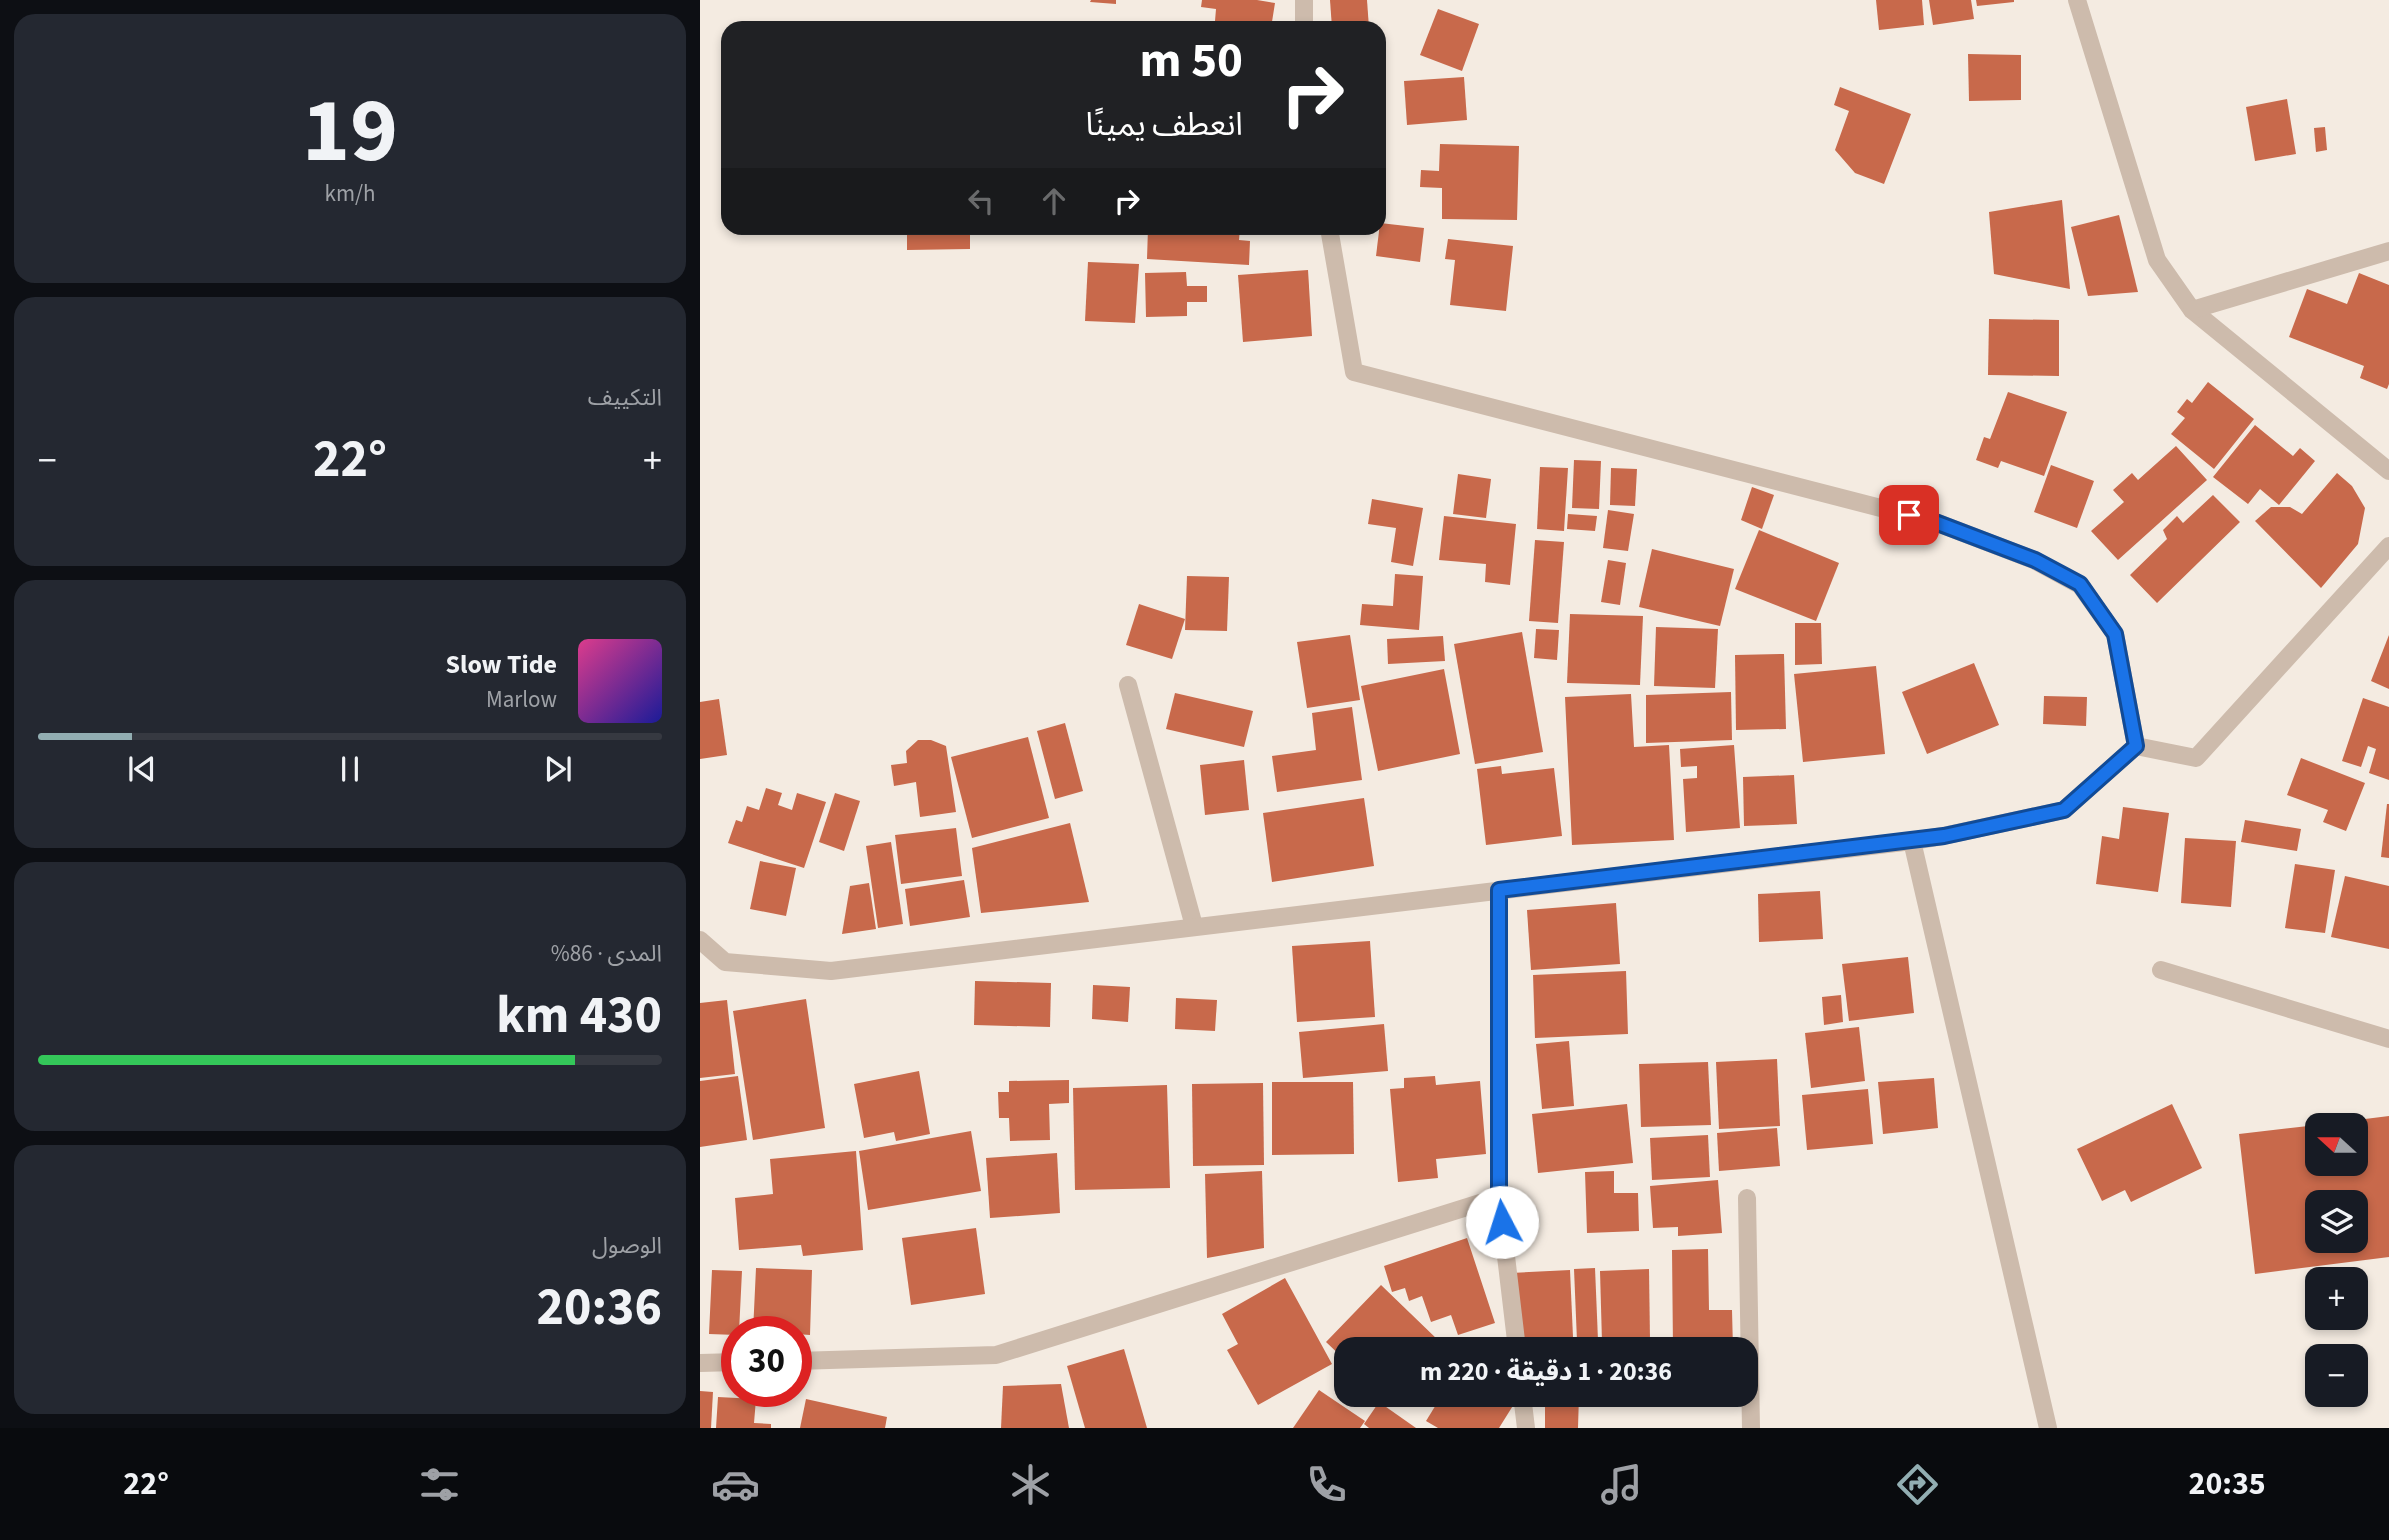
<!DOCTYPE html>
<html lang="ar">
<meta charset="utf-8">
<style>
body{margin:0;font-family:"Source Sans 3","Noto Sans Arabic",sans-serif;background:#242831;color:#f1f3f6;direction:rtl;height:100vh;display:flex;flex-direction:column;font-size:26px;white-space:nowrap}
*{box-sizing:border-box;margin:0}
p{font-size:23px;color:#9ea1a6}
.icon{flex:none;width:38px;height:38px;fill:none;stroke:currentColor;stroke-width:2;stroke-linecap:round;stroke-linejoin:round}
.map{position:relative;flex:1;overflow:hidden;direction:ltr}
.drawer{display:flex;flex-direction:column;gap:14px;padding:14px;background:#0d0f14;width:700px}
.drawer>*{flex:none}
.top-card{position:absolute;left:21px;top:21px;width:665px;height:214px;border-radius:21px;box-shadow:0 4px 10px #0003;direction:rtl;background:#202124;color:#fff;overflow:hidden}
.needle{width:46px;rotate:291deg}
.fabs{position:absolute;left:1605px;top:1113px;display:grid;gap:14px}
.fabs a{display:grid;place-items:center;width:63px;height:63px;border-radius:14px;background:#171b24;box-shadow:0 4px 10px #0003;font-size:35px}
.speed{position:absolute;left:21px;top:1316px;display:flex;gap:14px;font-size:35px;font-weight:700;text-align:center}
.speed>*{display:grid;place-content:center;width:91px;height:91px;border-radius:50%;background:#171b24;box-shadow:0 4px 10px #0003;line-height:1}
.speed .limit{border:10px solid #d22;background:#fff;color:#111}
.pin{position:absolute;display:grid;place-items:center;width:60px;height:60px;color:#fff;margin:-30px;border-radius:14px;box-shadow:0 4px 10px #0006}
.me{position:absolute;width:77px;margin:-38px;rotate:355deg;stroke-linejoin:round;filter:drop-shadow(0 0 5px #0008)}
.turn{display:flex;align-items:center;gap:24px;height:147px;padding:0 28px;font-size:32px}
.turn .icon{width:91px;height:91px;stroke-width:2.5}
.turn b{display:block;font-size:49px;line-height:60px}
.lanes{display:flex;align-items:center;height:66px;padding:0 28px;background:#0003;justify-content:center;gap:35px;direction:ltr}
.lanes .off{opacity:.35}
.big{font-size:52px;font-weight:700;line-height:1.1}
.drawer .widget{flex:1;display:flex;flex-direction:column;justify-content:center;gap:10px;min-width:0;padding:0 24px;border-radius:21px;background:#242831}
.drawer .dial{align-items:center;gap:0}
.dial b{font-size:91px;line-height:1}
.song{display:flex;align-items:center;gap:21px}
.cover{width:84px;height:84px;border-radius:10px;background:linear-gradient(135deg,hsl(330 70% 55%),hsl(240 70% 35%))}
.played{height:7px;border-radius:4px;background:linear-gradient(90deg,#92aeb2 15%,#363941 15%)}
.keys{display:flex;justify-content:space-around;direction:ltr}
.heat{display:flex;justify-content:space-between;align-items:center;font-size:38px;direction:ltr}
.charge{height:10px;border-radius:5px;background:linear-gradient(90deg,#34c759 86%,#363941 0)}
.trip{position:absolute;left:634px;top:1337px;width:424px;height:70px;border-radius:21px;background:#171b24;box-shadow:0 4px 10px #0003;font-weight:700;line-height:70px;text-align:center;direction:rtl}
.dock{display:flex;height:112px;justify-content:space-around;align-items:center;background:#090b0e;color:#9ea1a6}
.dock .icon{width:49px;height:49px}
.dock .current{color:#92aeb2}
.dock b{font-size:32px;color:#f1f3f6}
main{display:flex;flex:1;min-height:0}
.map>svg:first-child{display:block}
.building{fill:#c8694b;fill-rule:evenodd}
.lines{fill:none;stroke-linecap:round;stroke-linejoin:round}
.lane{stroke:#cdbbac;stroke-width:18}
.street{stroke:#cdbbac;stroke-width:18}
.route-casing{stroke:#114b97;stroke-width:18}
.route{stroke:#1a73e8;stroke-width:12}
</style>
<main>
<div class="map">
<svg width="1689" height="1428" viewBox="0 0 1689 1428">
<rect width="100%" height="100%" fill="#f4ebe1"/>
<g class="building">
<path d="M391,0H416V4L390,2Z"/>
<path d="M502,0H557L575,3L571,28L515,21L516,9L501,7Z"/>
<path d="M630,0H667L669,28H632Z"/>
<path d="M1176,0H1222L1224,25L1179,30Z"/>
<path d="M1229,0H1271L1274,19L1233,25Z"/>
<path d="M1276,0H1314V2L1277,6Z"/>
<path d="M738,9L779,24L762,71L720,55Z"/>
<path d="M1268,54L1321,55V100L1269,101Z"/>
<path d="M764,77L767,120L707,125L704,81Z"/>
<path d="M1140,87L1211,114L1184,184L1155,173L1135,150L1149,111L1134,105Z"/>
<path d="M679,89L686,127L679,128Z"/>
<path d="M1587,99L1596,154L1555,161L1546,107Z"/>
<path d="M1625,127L1627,150L1616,152L1614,128Z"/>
<path d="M740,144L819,146L817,220L742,219V188L720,187L721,170L739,171Z"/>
<path d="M1362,200L1370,289L1294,274L1289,212Z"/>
<path d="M1419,215L1438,292L1388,296L1371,227Z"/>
<path d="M680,223L724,228L720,262L676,256Z"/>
<path d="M207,228H270V249L207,250Z"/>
<path d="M448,228H540L539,240L550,241L549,265L447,259Z"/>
<path d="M748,239L813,246L806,311L750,305L755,260L745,259Z"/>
<path d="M388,262L439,264L435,323L385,321Z"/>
<path d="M608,270L612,336L543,342L538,275Z"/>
<path d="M486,272L487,286H507V302H487V316L446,317L445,273Z"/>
<path d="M1659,273L1689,285V384L1687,389L1660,378L1664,366L1589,337L1607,289L1647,304Z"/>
<path d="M1289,319L1359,320V376L1288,375Z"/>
<path d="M1508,382L1554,419L1514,469L1471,434L1485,418L1477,412L1487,399L1492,403Z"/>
<path d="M1308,392L1367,412L1344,476L1301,461L1298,468L1276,460L1284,437L1290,439Z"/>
<path d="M1555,425L1593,456L1600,448L1615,461L1579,505L1560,489L1548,504L1513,477Z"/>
<path d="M1476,446L1507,480L1418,560L1391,531L1424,502L1413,490L1432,473L1438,480Z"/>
<path d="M874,460L901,461L899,509L872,508Z"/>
<path d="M1351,465L1394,481L1377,528L1334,512Z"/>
<path d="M840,467L868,468L864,531L837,529Z"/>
<path d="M911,468L937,469L935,506L910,505Z"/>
<path d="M1637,473L1652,486L1665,508L1658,544L1621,588L1555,521L1571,507H1590L1602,514Z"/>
<path d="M758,474L791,479L786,518L753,514Z"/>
<path d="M1052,487L1074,495L1062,529L1041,520Z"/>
<path d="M1513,495L1540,522L1457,603L1430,575L1467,539L1463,530L1477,516L1483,523Z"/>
<path d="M672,499L723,508L713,566L691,562L696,528L668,524Z"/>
<path d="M908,510L934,514L928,551L903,548Z"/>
<path d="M868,514L897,516L895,531L867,529Z"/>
<path d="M744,516L816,524L810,585L785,582L786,564L739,560Z"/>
<path d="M1059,530L1139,563L1116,621L1035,589Z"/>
<path d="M835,540L864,542L858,623L829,621Z"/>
<path d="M952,549L1034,569L1020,626L939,607Z"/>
<path d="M908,560L926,563L920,605L901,602Z"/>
<path d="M695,574L723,576L719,630L660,625L662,604L693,606Z"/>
<path d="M487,576L529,577L527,631L485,630Z"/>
<path d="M439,604L485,619L472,659L426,645Z"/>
<path d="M870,614L943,616L940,685L867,683Z"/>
<path d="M1095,623H1121L1122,664L1095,665Z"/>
<path d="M956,627L1018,629L1015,688L954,686Z"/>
<path d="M836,629L859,630L857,660L834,658Z"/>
<path d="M822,632L843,752L775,764L754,644Z"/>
<path d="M650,635L660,700L607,708L597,642Z"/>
<path d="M1689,635V689L1671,681Z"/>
<path d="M743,636L745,661L688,664L687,639Z"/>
<path d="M1084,654L1086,729L1036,730L1035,655Z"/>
<path d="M1274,663L1299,725L1227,754L1202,692Z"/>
<path d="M1176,666L1185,754L1103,762L1094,674Z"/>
<path d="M744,669L760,754L678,771L661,686Z"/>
<path d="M1031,692L1032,740L946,743V695Z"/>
<path d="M475,693L553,711L544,747L466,729Z"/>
<path d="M931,694L934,747L969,745L974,840L872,845L865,697Z"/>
<path d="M1344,696L1387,697L1386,726L1343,724Z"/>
<path d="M1663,698L1689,707V780L1669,773L1676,749L1668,746L1661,767L1642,761Z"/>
<path d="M19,699L27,755L0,759V702Z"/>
<path d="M652,707L662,780L577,792L572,756L616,750L612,713Z"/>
<path d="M365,723L383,791L355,799L337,731Z"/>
<path d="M328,737L349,818L272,838L251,757Z"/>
<path d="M218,740H231L246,746L256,812L220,817L216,782L194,786L191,765L207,763L206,751Z"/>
<path d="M1034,745L1040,828L986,832L983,779L997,778V766L981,767L980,749Z"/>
<path d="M1601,758L1665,783L1646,831L1623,822L1628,810L1587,795Z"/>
<path d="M544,760L549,810L505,815L500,765Z"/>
<path d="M801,766L802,774L854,768L862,836L786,845L777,769Z"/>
<path d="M1094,775L1097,824L1044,826L1043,777Z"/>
<path d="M66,788L82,793L78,805L92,810L97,793L126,802L104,868L28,843L36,820L42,822L47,806L59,810Z"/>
<path d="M135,793L160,801L144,851L119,842Z"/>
<path d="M664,798L674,866L572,882L563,813Z"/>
<path d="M1687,804H1689V858L1681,857Z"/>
<path d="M1423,807L1469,813L1458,892L1396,884L1402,836L1419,839Z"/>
<path d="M1545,820L1601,829L1597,851L1541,842Z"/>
<path d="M370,823L389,902L281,913L272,848Z"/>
<path d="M256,828L262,876L201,884L195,835Z"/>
<path d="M1485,838L1536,841L1531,907L1481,903Z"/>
<path d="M191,842L203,924L178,928L166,846Z"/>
<path d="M60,861L96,868L86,916L50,909Z"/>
<path d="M1595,864L1635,870L1625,933L1585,928Z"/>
<path d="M1645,876L1689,886V949L1631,937Z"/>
<path d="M264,880L270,917L210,926L205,889Z"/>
<path d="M169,883L176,929L142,934L150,886Z"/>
<path d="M1120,891L1123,939L1059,942L1058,894Z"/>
<path d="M916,903L920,964L831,970L827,910Z"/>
<path d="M670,941L675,1017L597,1022L592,946Z"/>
<path d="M1208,957L1214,1013L1149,1021L1142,964Z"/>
<path d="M926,971L928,1034L835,1038L833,975Z"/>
<path d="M275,981L351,983L350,1027L274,1025Z"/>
<path d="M393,985L430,987L428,1022L392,1019Z"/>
<path d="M1141,995L1143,1022L1124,1025L1122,997Z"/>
<path d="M476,998L517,1000L515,1031L475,1029Z"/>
<path d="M106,999L125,1128L53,1140L33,1011Z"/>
<path d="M27,1000L35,1074L0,1078V1003Z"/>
<path d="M684,1024L688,1071L603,1078L599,1032Z"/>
<path d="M1159,1027L1165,1081L1111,1088L1105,1033Z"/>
<path d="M869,1041L874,1106L842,1109L836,1044Z"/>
<path d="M1077,1059L1080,1126L1019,1129L1016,1062Z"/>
<path d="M1008,1062L1011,1125L941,1127L939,1064Z"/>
<path d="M219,1071L230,1134L196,1141L194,1132L164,1138L154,1084Z"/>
<path d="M38,1076L47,1140L0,1147V1081Z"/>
<path d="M735,1076L736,1085L780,1081L786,1154L736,1159L738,1178L698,1182L690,1089L704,1088V1078Z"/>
<path d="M1234,1078L1238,1128L1183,1134L1178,1082Z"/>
<path d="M369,1080V1103L349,1104L350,1140L310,1141L309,1118H299L298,1092H309V1081Z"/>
<path d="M572,1082H653L654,1154L572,1155Z"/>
<path d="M563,1083L564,1165L493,1166L492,1084Z"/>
<path d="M467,1085L470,1188L375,1190L373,1088Z"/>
<path d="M1168,1089L1173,1144L1107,1150L1102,1095Z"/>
<path d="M927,1104L933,1163L838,1173L832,1114Z"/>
<path d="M1472,1104L1502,1168L1431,1202L1425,1190L1402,1201L1377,1149Z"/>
<path d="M1689,1116V1257L1555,1274L1539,1134L1617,1125V1164H1656V1125L1625,1124ZM1617,1202H1656V1241H1617Z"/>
<path d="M1077,1128L1080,1166L1019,1171L1017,1133Z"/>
<path d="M271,1131L281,1191L168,1210L159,1151Z"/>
<path d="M1008,1135L1010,1177L952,1180L950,1138Z"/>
<path d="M156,1151L163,1250L103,1256L101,1245L39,1250L35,1198L73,1194L70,1159Z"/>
<path d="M357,1153L360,1213L290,1218L286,1158Z"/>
<path d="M562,1171L564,1248L507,1258L505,1174Z"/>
<path d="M914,1171V1193H938L939,1231L887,1233L885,1172Z"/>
<path d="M1018,1180L1022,1233L978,1236V1227L953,1228L950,1186Z"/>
<path d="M276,1228L285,1294L211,1305L202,1238Z"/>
<path d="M767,1238L795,1323L758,1335L751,1315L731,1322L722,1296L709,1301L705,1288L692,1292L684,1266Z"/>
<path d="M1008,1249L1009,1310H1032L1033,1349H973L972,1250Z"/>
<path d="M56,1268L112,1270L110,1335L96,1334V1332H53Z"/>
<path d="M895,1268L898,1340L877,1341L874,1269Z"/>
<path d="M949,1269L950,1340L902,1342L900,1271Z"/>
<path d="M12,1270L42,1271L39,1332H37V1335L9,1334Z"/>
<path d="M870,1270L873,1337L814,1340L811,1273Z"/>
<path d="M585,1278L632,1364L558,1405L527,1350L538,1344L522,1314Z"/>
<path d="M681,1285L739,1341L731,1349H646V1361L626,1342Z"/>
<path d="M424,1349L447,1428H385L367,1366Z"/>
<path d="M361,1384L369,1428H301L303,1386Z"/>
<path d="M619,1390L665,1421L660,1428H593Z"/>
<path d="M0,1391L13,1392L11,1428H0Z"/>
<path d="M742,1395H799L814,1404L799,1428H738L726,1421Z"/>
<path d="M845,1395H879L878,1428H845Z"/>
<path d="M18,1397L56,1399L54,1423L71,1424V1428H16Z"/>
<path d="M106,1399L187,1417L185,1428H100Z"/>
<path d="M679,1402L716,1428H669L664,1424Z"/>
</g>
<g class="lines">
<path class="lane" d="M1461,970L1689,1039"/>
<g class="street">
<path d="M604,0V28"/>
<path d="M1377,0L1457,260L1492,310L1689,471"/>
<path d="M1492,310L1689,251"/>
<path d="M428,685L494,926"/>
<path d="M1436,746L1496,758L1689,546"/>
<path d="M1212,841L1348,1428"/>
<path d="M0,940L25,962L131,971L1212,841L1243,836L1364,810L1436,746L1415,634L1380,585L1334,560L1235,522L654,372L629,228"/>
<path d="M799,1197L817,1349"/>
<path d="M1047,1198L1051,1428"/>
<path d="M96,1361L296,1355L799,1197V890"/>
<path d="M0,1363L37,1362"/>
<path d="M822,1395L826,1428"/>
</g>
</g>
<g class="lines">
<g class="route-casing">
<path id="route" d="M802,1222L799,1197V890L1244,836L1364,810L1436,746L1415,634L1380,584L1335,560L1235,522L1209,515"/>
</g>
<use href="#route" class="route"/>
</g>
</svg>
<div class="fabs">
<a><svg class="needle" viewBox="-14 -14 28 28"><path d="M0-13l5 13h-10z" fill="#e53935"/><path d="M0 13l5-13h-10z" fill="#9ea1a6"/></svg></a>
<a><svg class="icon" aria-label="layers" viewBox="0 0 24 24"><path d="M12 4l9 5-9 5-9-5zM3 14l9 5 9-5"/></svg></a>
<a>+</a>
<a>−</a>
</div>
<div class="speed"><div class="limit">30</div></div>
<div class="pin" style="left:1209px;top:515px;background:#d93025"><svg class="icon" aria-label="arrive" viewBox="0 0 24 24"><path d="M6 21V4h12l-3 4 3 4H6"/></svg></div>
<svg class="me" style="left:802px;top:1222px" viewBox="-20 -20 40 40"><circle r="19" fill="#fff"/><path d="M0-13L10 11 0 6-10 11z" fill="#1a73e8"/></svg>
<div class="trip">20:36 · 1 دقيقة · 220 m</div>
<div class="top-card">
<div class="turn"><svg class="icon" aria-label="right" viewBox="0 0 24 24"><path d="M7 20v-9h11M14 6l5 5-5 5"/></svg><div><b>50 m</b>انعطف يمينًا</div></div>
<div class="lanes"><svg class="icon off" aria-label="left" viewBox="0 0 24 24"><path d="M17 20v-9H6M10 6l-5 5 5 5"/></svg><svg class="icon off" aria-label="ahead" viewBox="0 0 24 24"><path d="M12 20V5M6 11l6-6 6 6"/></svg><svg class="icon" aria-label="right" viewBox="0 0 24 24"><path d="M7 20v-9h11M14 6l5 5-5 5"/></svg></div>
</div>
</div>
<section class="drawer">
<div class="widget dial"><b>19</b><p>km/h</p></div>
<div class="widget"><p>التكييف</p>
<div class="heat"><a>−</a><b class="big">22°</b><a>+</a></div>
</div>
<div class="widget">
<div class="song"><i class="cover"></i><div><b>Slow Tide</b><p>Marlow</p></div></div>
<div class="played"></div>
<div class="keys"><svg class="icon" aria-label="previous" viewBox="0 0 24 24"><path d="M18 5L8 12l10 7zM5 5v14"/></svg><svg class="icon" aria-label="pause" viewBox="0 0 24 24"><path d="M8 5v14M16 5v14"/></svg><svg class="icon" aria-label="next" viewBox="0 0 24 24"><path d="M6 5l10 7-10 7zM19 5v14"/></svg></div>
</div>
<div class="widget"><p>المدى · 86%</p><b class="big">430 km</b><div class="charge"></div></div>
<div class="widget"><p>الوصول</p><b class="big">20:36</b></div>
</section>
</main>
<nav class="dock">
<b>20:35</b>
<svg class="icon current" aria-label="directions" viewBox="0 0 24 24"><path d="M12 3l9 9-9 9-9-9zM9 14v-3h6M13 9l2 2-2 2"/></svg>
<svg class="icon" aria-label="music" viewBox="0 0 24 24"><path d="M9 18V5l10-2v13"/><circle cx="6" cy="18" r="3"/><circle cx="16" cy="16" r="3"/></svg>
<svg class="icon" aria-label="phone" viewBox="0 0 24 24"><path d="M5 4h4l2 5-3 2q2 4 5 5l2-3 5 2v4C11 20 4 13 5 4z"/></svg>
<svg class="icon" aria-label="climate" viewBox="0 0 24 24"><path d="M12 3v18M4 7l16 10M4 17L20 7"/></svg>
<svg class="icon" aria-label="car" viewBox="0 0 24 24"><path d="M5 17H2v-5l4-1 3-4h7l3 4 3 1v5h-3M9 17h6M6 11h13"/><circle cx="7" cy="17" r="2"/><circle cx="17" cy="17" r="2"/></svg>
<svg class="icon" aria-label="filters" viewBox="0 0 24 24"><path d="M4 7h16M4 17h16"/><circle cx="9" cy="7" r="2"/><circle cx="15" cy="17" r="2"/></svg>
<b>22°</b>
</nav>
